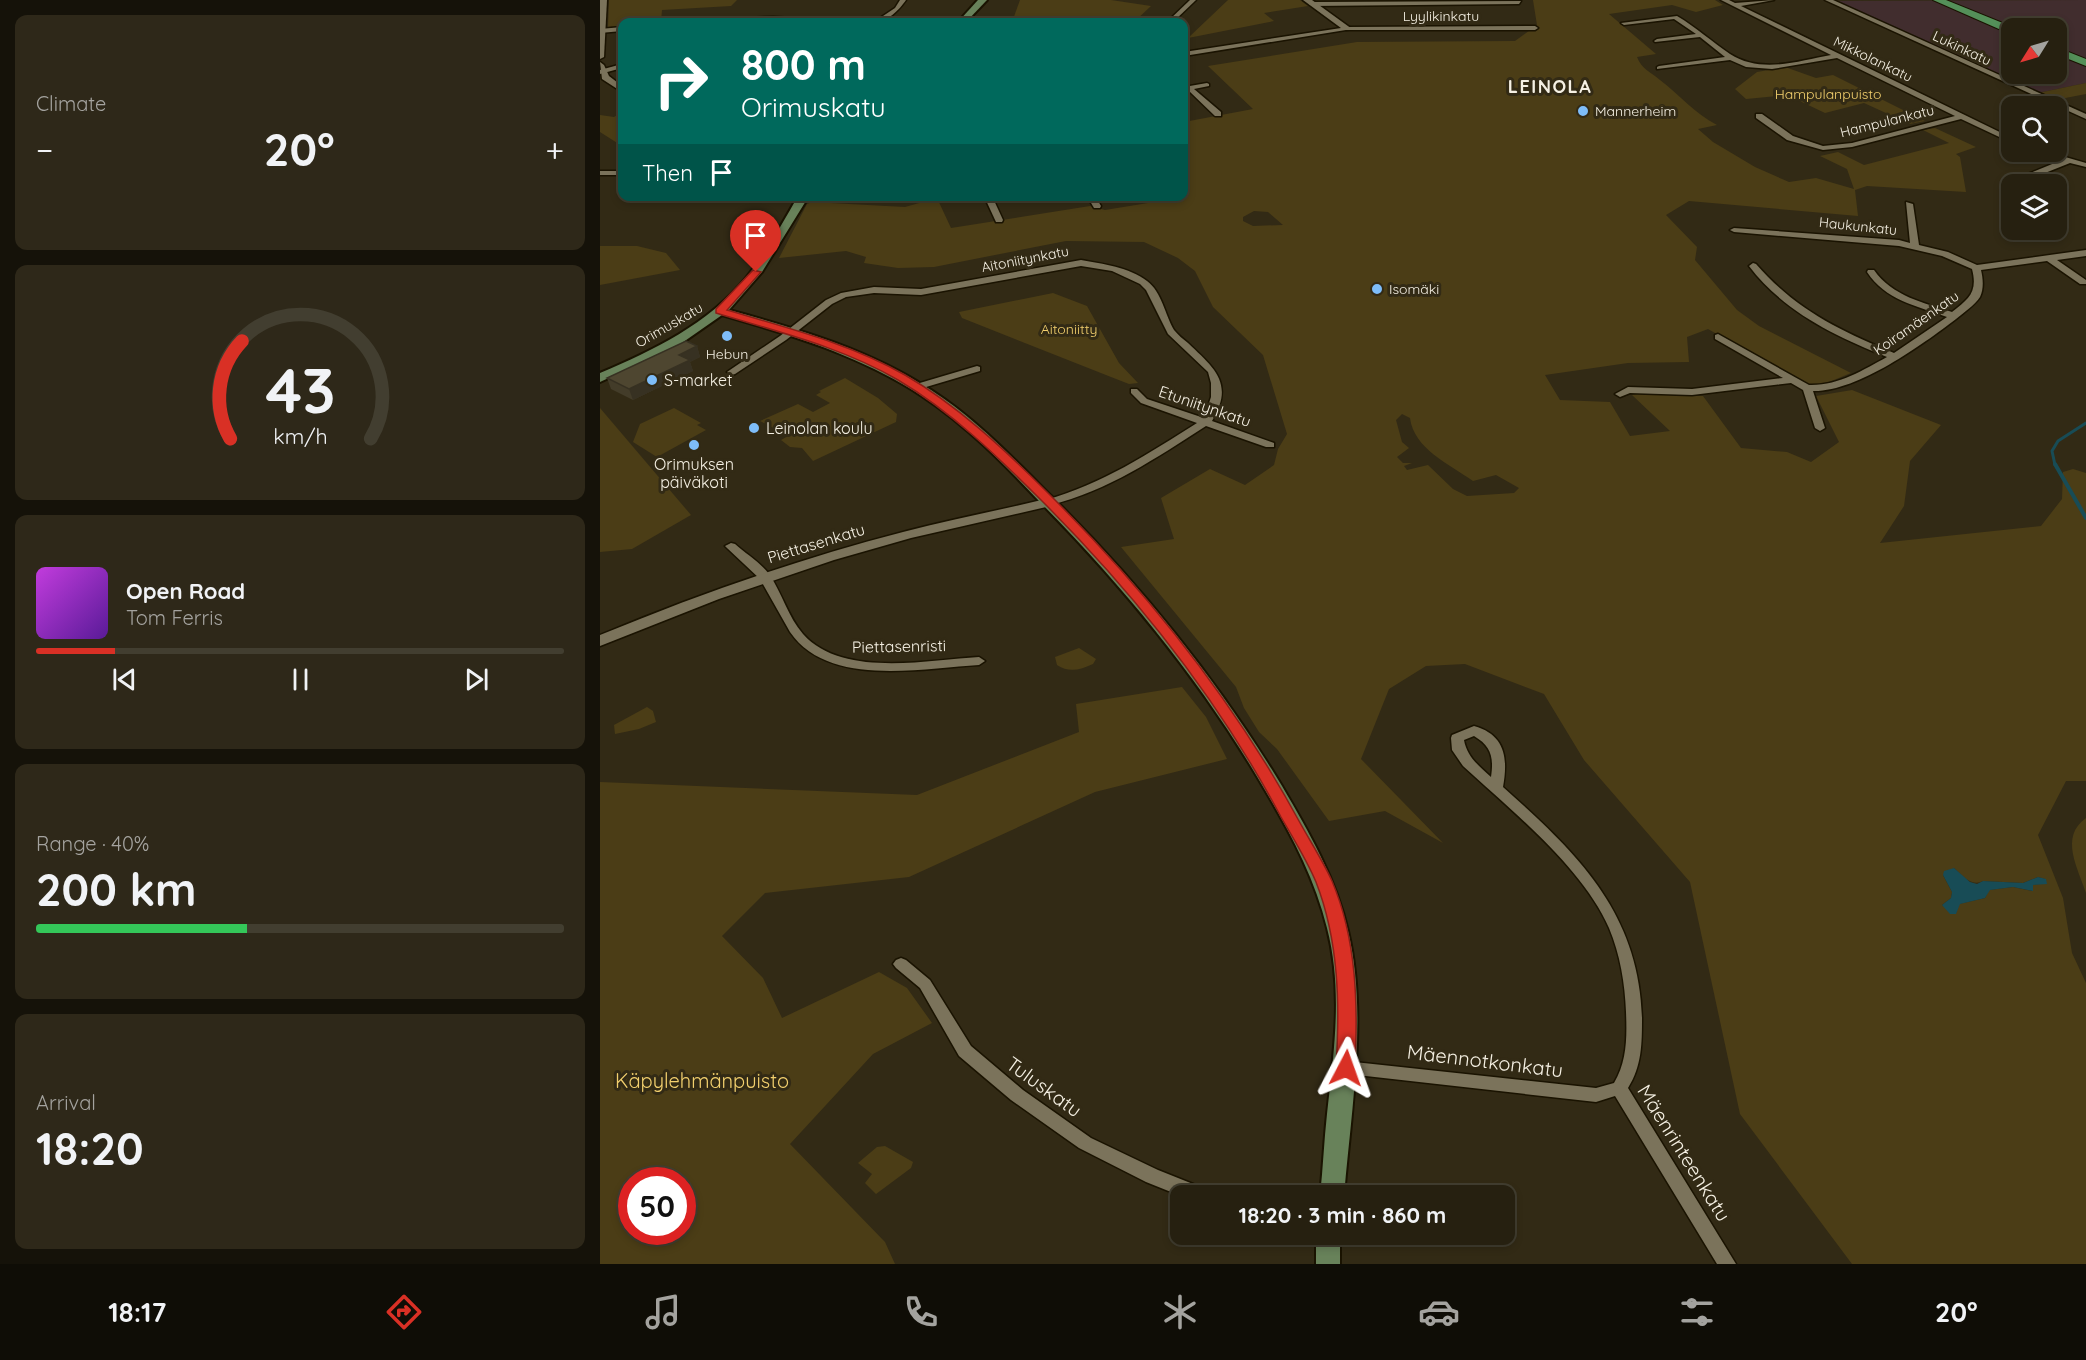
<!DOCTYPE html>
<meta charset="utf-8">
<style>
body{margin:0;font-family:Quicksand,sans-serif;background:#2e2819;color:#f1f3f6;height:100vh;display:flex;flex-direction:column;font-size:22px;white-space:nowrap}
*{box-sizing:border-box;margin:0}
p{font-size:20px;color:#a4a39f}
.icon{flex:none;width:33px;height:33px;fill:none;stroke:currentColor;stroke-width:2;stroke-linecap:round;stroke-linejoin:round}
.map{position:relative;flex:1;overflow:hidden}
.panel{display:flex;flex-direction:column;gap:15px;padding:15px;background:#151209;width:600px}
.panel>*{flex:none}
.guide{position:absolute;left:18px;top:18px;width:570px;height:183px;border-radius:12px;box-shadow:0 3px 9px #0003,0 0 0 2px #423e30;background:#00695c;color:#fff;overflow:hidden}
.needle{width:39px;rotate:233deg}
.buttons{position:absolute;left:1401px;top:18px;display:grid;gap:12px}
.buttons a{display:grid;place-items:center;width:66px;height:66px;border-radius:12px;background:#262010;box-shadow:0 3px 9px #0003,0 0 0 2px #423e30;font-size:30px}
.speed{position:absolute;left:18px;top:1167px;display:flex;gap:12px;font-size:30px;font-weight:700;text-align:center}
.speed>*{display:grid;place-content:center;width:78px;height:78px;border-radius:50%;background:#262010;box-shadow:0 3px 9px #0003,0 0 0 2px #423e30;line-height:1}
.speed .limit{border:9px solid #d22;background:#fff;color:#111}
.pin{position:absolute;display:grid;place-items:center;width:51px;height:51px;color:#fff;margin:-62px -26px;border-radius:50% 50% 50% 0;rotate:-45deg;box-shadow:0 0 6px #0007}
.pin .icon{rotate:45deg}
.me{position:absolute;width:66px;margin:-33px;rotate:4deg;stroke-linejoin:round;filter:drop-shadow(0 0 4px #0008)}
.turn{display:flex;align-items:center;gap:21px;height:126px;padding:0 24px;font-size:27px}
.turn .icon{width:78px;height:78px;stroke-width:2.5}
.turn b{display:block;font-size:42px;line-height:51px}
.then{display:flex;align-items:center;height:57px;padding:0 24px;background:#0003;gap:12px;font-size:22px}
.big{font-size:45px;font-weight:700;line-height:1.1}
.panel .widget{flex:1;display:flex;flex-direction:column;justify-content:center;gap:9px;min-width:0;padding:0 21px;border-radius:12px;background:#2e2819}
.panel .dial{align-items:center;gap:0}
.dial svg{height:156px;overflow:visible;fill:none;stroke:#423e30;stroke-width:7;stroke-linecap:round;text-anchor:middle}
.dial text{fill:#f1f3f6;stroke:none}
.song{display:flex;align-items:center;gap:18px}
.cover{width:72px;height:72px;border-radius:9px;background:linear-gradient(135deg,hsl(290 70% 55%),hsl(270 70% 35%))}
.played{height:6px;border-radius:3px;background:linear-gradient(90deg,#d93025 15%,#423e30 15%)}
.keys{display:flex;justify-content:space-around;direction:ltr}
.heat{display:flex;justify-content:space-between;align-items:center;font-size:33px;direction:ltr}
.charge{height:9px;border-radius:4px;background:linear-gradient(90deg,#34c759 40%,#423e30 0)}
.trip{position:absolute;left:570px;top:1185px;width:345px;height:60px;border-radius:12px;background:#262010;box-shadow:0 3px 9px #0003,0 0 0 2px #423e30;font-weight:700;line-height:60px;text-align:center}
.tab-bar{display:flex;height:96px;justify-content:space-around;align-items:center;background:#0f0d06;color:#a4a39f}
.tab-bar .icon{width:42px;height:42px}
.tab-bar .on{color:#d93025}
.tab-bar b{font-size:27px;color:#f1f3f6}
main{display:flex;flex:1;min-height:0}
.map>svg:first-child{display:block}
.industrial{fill:#412d2e;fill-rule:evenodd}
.green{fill:#4b3d16;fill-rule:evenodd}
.water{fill:#184c56}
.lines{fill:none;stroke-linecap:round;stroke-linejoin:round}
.stream-far1{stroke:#184c56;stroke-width:3}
.stream{stroke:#184c56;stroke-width:4}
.minor-casing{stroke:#1a1301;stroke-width:3}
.tertiary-casing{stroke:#1a1301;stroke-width:3}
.secondary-casing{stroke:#1a1301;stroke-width:4}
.primary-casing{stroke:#1a1301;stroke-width:2}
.minor{fill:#7b735b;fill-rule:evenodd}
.tertiary{fill:#7b735b;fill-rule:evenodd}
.secondary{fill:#68825a;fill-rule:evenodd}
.primary{fill:#549059;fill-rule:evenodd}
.wall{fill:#433c29}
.shaded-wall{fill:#373122}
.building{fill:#4e4630;stroke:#373122;stroke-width:1.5}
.route{fill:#d93025;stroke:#8d1f18;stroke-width:1.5}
.poi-dot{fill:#7ebdf9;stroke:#322a15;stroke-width:2}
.labels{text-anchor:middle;stroke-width:6;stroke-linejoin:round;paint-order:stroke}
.far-street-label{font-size:14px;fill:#f5f0e3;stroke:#322a15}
.far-park-label{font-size:14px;fill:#f3d06e;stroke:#322a15}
.far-poi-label{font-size:14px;fill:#f5f0e3;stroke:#322a15;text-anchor:start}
.poi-label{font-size:16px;fill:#f5f0e3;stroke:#322a15;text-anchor:start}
.street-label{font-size:16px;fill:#f5f0e3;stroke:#322a15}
.far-district-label{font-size:18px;font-weight:bold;letter-spacing:1.5px;fill:#f5f0e3;stroke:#322a15}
.near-street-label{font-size:20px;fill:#f5f0e3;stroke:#322a15}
.near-park-label{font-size:20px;fill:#f3d06e;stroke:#322a15}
</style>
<main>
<section class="panel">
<div class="widget"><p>Climate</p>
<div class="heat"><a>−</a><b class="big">20°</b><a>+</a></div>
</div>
<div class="widget dial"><svg viewBox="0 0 100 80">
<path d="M14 69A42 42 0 1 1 86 69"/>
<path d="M14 69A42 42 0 0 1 20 19" stroke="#d93025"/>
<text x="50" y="56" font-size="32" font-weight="700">43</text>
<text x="50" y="72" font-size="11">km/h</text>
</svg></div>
<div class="widget">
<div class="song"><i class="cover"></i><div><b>Open Road</b><p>Tom Ferris</p></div></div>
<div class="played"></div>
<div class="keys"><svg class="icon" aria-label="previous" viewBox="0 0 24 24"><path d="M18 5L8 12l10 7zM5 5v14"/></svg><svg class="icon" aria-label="pause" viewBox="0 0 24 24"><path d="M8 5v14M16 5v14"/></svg><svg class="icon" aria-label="next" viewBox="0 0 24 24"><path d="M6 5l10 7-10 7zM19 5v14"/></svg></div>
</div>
<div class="widget"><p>Range · 40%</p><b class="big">200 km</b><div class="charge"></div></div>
<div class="widget"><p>Arrival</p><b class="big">18:20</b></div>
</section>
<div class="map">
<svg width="1486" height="1264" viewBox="0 0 1486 1264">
<rect width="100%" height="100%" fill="#322a15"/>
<path class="industrial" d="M1486,0V83L1438,93L1237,1ZM1412,28H1456V74H1412Z"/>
<g class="green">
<path d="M9,0H137L131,6L62,10L61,22H22V26L8,27Z"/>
<path d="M420,0H511L551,6L534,22H412Z"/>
<path d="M628,0H700L708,6L664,13L674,21L588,38Z"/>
<path d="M933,0H1115L1123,5L1096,12L1072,5L1009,14L1056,54L1037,57C1042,70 1050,71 1060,80C1080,95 1094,113 1117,125L1098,129L1113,142L1155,167L1189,182L1216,178L1254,189L1247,169L1220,156L1238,152L1264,165L1349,143L1323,130L1335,128L1376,147L1356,154L1360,157L1366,192L1267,186L1255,190L1258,216L1089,201L1066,215L1097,247L1095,260L1137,310L1159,326L1251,373L1229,382L1208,386L1108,329L1087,337L1089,362L1028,363L945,375L960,400L1010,402L1030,436L1070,431L1032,395L1039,393L1103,396L1141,448L1187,452L1211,462L1239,442L1216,396L1252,390L1341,425L1310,461L1304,506L1280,543L1441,526L1462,499L1463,472L1473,469L1486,473V781H1466L1438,835L1463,898L1472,953L1486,983V1264H1252L1140,1114L1090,882L984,760L944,694L865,664L826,666L789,689L761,759L843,843L785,811L729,821L677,749L659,732L644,708L636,687L521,547L574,539L561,498L610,469L645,485L674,465L678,449L687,434L663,355L613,307L595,271L578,258L544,242L466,241L334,267L298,268L264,263L266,257L246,251L179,258L207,204L212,202L305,207L337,198L351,228L490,206L505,210L548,203L544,197L584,196V122L653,109L608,66L757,42L915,41L937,25ZM654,211L668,212L683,225L653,226L643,221V217ZM802,414L810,418C814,449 849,464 873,481L896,475L919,488L914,493L867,496L853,489L828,465L807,470L804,466L812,463H803L797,457L809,448L802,442L796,420ZM1354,868C1363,876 1371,887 1383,881L1423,883L1438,877L1445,879L1446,883L1433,885L1432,891L1413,887L1389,890L1385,898L1359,904L1356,913L1342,905L1351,898L1352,892L1343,875Z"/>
<path d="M1185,67L1216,78L1233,75L1325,121L1310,124L1264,103L1225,113L1187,95L1146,99L1135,89L1157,72Z"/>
<path d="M1486,83V94L1455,100L1438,93Z"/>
<path d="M22,112V146L0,132V115L14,117Z"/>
<path d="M0,246H37L66,253L80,270L0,285Z"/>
<path d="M453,293L487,306L519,363L538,383L529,384L511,377L362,318L359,312Z"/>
<path d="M245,378L278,398L297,414L296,422L213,461L202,448L190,447L181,440L190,435L188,429L181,432L160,421L198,404L213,412L230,403L216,395L221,392L219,391Z"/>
<path d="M0,408L91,515L32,549L0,552Z"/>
<path d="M74,408L101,423L97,425L106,430L57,457L33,442L40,424Z"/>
<path d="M479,648L496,659L493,664C480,670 469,673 457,665L455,657Z"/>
<path d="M582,687L606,717L627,759L495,792L309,877L165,893L122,936L163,978L182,1018L279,972L307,988L332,1023L273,1054L190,1144L285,1242L295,1264H0V782L317,795L479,732L476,704ZM32,1180H82V1232H32Z"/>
<path d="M47,707L53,711L56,722L39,729L15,734L14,725Z"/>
<path d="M1486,818V893C1478,868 1459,837 1486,818Z"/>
<path d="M285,1146L313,1162L311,1168L276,1194L265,1183L272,1174L258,1163L277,1147Z"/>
</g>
<path class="water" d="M1354,868L1370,882L1377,884L1383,881L1423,883L1438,877L1446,879L1447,884L1433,885V891L1413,887L1390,890L1385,898L1360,904L1356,914H1350L1342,905L1351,898L1352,892L1343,875L1344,871Z"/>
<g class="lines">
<path class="stream-far1" d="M1455,465L1452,451L1458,441L1486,423"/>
<path class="stream" d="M1455,464L1486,518"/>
<g class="minor-casing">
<g id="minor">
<path d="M300,0H306C299,10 288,22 274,22L295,8Z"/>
<path d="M590,0H596L573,22H567Z"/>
<path d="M1121,0H1129L1135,3L1174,0L1141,6L1412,138V143L1361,119L1252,147L1223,150L1187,140L1156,118V114H1162L1193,136L1223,146L1252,143L1355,116L1237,58L1172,69L1146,67L1130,60L1057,69V67L1059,66L1125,57L1100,37L1055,42L1054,41L1057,39L1096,34L1074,19L1024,25L1021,23L1077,16C1096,27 1112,42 1130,54C1161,74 1198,61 1231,55Z"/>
<path d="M1225,0H1233L1486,114V119Z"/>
<path d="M921,1L919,4L712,6L709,4L712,2Z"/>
<path d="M173,17L240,20L243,22H77L80,20Z"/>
<path d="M22,27V31L0,33V29Z"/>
<path d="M748,27L935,26L938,28L935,30H746L745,29Z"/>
<path d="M22,64V68L0,74V70Z"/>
<path d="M607,83L609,84V86L594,89L621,112V116H615L588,90L584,91V87Z"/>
<path d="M1439,152H1448L1486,163V167L1470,163L1435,177L1433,184H1425L1428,174L1462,160L1439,154Z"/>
<rect x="0" y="171" width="22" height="4"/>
<path d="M384,196H392L403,220L402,222H396Z"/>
<path d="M487,196H495L501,206L500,208H494Z"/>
<path d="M1306,202L1313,204L1319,245L1348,252L1377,265L1486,250V256L1457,260L1486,280V284H1480L1447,261L1381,270C1383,278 1384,289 1380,297C1375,305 1363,313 1356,319C1322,345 1257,392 1213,391L1225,428L1220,431L1215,428L1203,390L1191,383L1092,395L1030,393L1020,397L1015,394L1028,387L1092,389L1183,378L1115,339V335L1118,334L1209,385C1238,386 1263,370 1287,357C1235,336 1184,312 1149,266L1153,263L1156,264C1195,309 1240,331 1294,353L1347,317C1317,306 1285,300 1267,272L1268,270H1274C1292,296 1324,303 1352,312C1369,299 1378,292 1372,269L1342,256L1299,246L1134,232L1130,230L1134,228L1299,240L1310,243Z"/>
<path d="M481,260C503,264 529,267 547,281C562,292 565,315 574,330C578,335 583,339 588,343C614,368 635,383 612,421L674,443V447H666L606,426C556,458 508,491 450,505L446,504L445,502L446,500C502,484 548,454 597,423L541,403L531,393V389H537L547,399L604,418L611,397V383L608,372L568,334L546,290L540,284L512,271L481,266L321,295L274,293L246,297L232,304L186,340L135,374L132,375L127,372L180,336L226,300L241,293L274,287L321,289Z"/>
<path d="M377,366L380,367V371L316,390L311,387L313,385Z"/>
<path d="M131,543L135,544C146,554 160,562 169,574C182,593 188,617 203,634C242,678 327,660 379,657L385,661L379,665C322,668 228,688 190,632L160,579L127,548L125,546Z"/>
<path d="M874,726C906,735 908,759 903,787C977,853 1039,912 1042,1018C1042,1043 1042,1066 1028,1088L1136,1264H1117L1015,1096L996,1102L739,1073L737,1068L739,1063L745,1061L996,1088L1014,1083C1027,1061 1027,1037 1026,1012C1025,984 1020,954 1009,928C983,868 911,810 863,766L852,750L851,738L852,735ZM874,736C891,746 894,757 891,777C879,766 867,757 864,740Z"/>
<path d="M301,958L306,960L330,980L371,1046L423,1090L491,1138L558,1170L608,1190L610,1196H581L546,1182L479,1148L411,1100L359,1056L320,988L296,968L293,964L296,960Z"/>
</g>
</g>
<g class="tertiary-casing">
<g id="tertiary">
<path d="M0,0H7L4,57L0,59Z"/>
<path d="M703,0H712L752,29L584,56V52L741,28Z"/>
<path d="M0,62L4,65L9,76L22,86V92L2,79Z"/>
<path d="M450,498L455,499L457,502L455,505L311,538L234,560L119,599L0,646V635C99,594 199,559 303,532C352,519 401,510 450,498Z"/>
</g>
</g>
<g class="secondary-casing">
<g id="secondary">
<path d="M378,0H387L366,22H358Z"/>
<path d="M198,196H209L162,272L129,310C199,329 270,350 331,390C376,419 413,458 451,496C540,584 617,679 682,786C709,832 736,879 748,931C768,1014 751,1111 744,1196H720C723,1168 724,1141 727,1114C734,1051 743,990 727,928C715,879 691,834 665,790C603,683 526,589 439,501C403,463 366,425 322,396C261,356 192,335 122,315L79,345L0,382V373C54,350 108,324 146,278C166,253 182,224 198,196Z"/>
<rect x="716" y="1234" width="24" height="30"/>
</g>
</g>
<g class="primary-casing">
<g id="primary">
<path d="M1333,0H1346L1415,28H1412V34L1408,33Z"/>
<path d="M1456,47L1486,59V66L1456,54Z"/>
</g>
</g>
<use href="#minor" class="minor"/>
<use href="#tertiary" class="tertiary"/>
<use href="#secondary" class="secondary"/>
<use href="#primary" class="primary"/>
</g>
<path class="wall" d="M97,346L100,357L90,362L93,371L33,400L11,389L7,378Z"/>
<path class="shaded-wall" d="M97,346L100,357L90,362L93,371L33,400L29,389L79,355Z"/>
<path class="building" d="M86,341L97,346L79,355L90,360L29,389L7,378Z"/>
<path class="route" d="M153,270L161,272L127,310C187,328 249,343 305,375C357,405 404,449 447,492C546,590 632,698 699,821C710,841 723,861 732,881C757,940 758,1006 755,1068L752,1074L746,1076L739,1074L736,1068C740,1005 739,941 716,882C707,860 693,838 681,817C619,700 536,595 442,501C398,457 352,412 298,380C242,347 178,332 116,313V309Z"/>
<g class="poi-dot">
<circle cx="983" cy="111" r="6"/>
<circle cx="777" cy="289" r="6"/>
<circle cx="127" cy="336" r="6"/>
<circle cx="52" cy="380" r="6"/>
<circle cx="154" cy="428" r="6"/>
<circle cx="94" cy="445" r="6"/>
</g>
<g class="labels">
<g class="far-street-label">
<text x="841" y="21">Lyylikinkatu</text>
<text transform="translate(1362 48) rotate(25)" y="5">Lukinkatu</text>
<text transform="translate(1273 59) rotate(26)" y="5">Mikkolankatu</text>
<text transform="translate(1287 121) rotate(-14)" y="5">Hampulankatu</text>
<text transform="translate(1258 226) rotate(6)" y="5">Haukunkatu</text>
<text transform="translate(425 259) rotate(-11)" y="5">Aitoniitynkatu</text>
<text transform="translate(1316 323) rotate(-35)" y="5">Koiramäenkatu</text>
<text transform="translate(69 325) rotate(-30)" y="5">Orimuskatu</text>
</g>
<g class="far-park-label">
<text x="1228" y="99">Hampulanpuisto</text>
<text x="469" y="334">Aitoniitty</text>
</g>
<g class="far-poi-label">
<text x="995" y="116">Mannerheim</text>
<text x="789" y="294">Isomäki</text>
<text x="127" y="359" text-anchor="middle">Hebun</text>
</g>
<g class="poi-label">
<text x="64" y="386">S-market</text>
<text x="166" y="434">Leinolan koulu</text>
<text x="94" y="470" text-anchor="middle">Orimuksen<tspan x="94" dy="18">päiväkoti</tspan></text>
</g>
<g class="street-label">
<text transform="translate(605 406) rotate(19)" y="6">Etuniitynkatu</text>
<text transform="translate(216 543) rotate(-17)" y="6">Piettasenkatu</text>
<text transform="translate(299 646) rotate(-1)" y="6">Piettasenristi</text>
</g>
<g class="far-district-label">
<text x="950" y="93">LEINOLA</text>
</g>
<g class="near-street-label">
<text transform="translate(885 1061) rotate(7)" y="7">Mäennotkonkatu</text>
<text transform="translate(444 1087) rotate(36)" y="7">Tuluskatu</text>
<text transform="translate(1084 1153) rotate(58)" y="7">Mäenrinteenkatu</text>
</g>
<g class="near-park-label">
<text x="102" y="1088">Käpylehmänpuisto</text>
</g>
</g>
</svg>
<div class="buttons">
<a><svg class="needle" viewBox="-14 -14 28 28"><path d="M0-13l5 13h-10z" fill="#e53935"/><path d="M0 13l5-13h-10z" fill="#a4a39f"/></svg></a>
<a><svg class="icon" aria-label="search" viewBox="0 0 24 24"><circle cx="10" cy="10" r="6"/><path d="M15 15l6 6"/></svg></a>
<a><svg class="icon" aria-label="layers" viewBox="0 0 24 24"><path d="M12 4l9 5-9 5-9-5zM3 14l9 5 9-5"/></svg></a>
</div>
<div class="speed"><div class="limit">50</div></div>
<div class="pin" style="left:156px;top:272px;background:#d93025"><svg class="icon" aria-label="arrive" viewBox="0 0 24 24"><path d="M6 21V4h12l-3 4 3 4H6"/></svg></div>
<svg class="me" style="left:746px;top:1068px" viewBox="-20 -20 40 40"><path d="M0-17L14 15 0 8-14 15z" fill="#d93025" stroke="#fff" stroke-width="4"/></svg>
<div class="trip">18:20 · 3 min · 860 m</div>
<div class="guide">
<div class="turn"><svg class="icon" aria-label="right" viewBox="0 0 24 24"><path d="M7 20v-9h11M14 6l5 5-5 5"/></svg><div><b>800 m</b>Orimuskatu</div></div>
<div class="then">Then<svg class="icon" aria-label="arrive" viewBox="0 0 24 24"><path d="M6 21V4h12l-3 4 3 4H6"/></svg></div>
</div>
</div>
</main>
<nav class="tab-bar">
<b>18:17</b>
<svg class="icon on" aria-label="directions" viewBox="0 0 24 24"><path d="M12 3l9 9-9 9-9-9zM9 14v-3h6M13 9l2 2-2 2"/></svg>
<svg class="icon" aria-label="music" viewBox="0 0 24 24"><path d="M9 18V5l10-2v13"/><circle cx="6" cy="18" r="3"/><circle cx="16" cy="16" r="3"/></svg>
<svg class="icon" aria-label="phone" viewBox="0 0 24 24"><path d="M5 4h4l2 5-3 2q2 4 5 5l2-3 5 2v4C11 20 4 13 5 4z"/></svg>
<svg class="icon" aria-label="climate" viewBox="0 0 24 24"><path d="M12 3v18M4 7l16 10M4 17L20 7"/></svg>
<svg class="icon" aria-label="car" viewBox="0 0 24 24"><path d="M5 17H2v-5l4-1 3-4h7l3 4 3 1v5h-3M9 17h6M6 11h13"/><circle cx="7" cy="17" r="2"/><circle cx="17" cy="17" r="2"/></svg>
<svg class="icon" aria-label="filters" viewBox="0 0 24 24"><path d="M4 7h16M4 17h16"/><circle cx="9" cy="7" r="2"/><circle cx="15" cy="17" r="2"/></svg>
<b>20°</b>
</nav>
